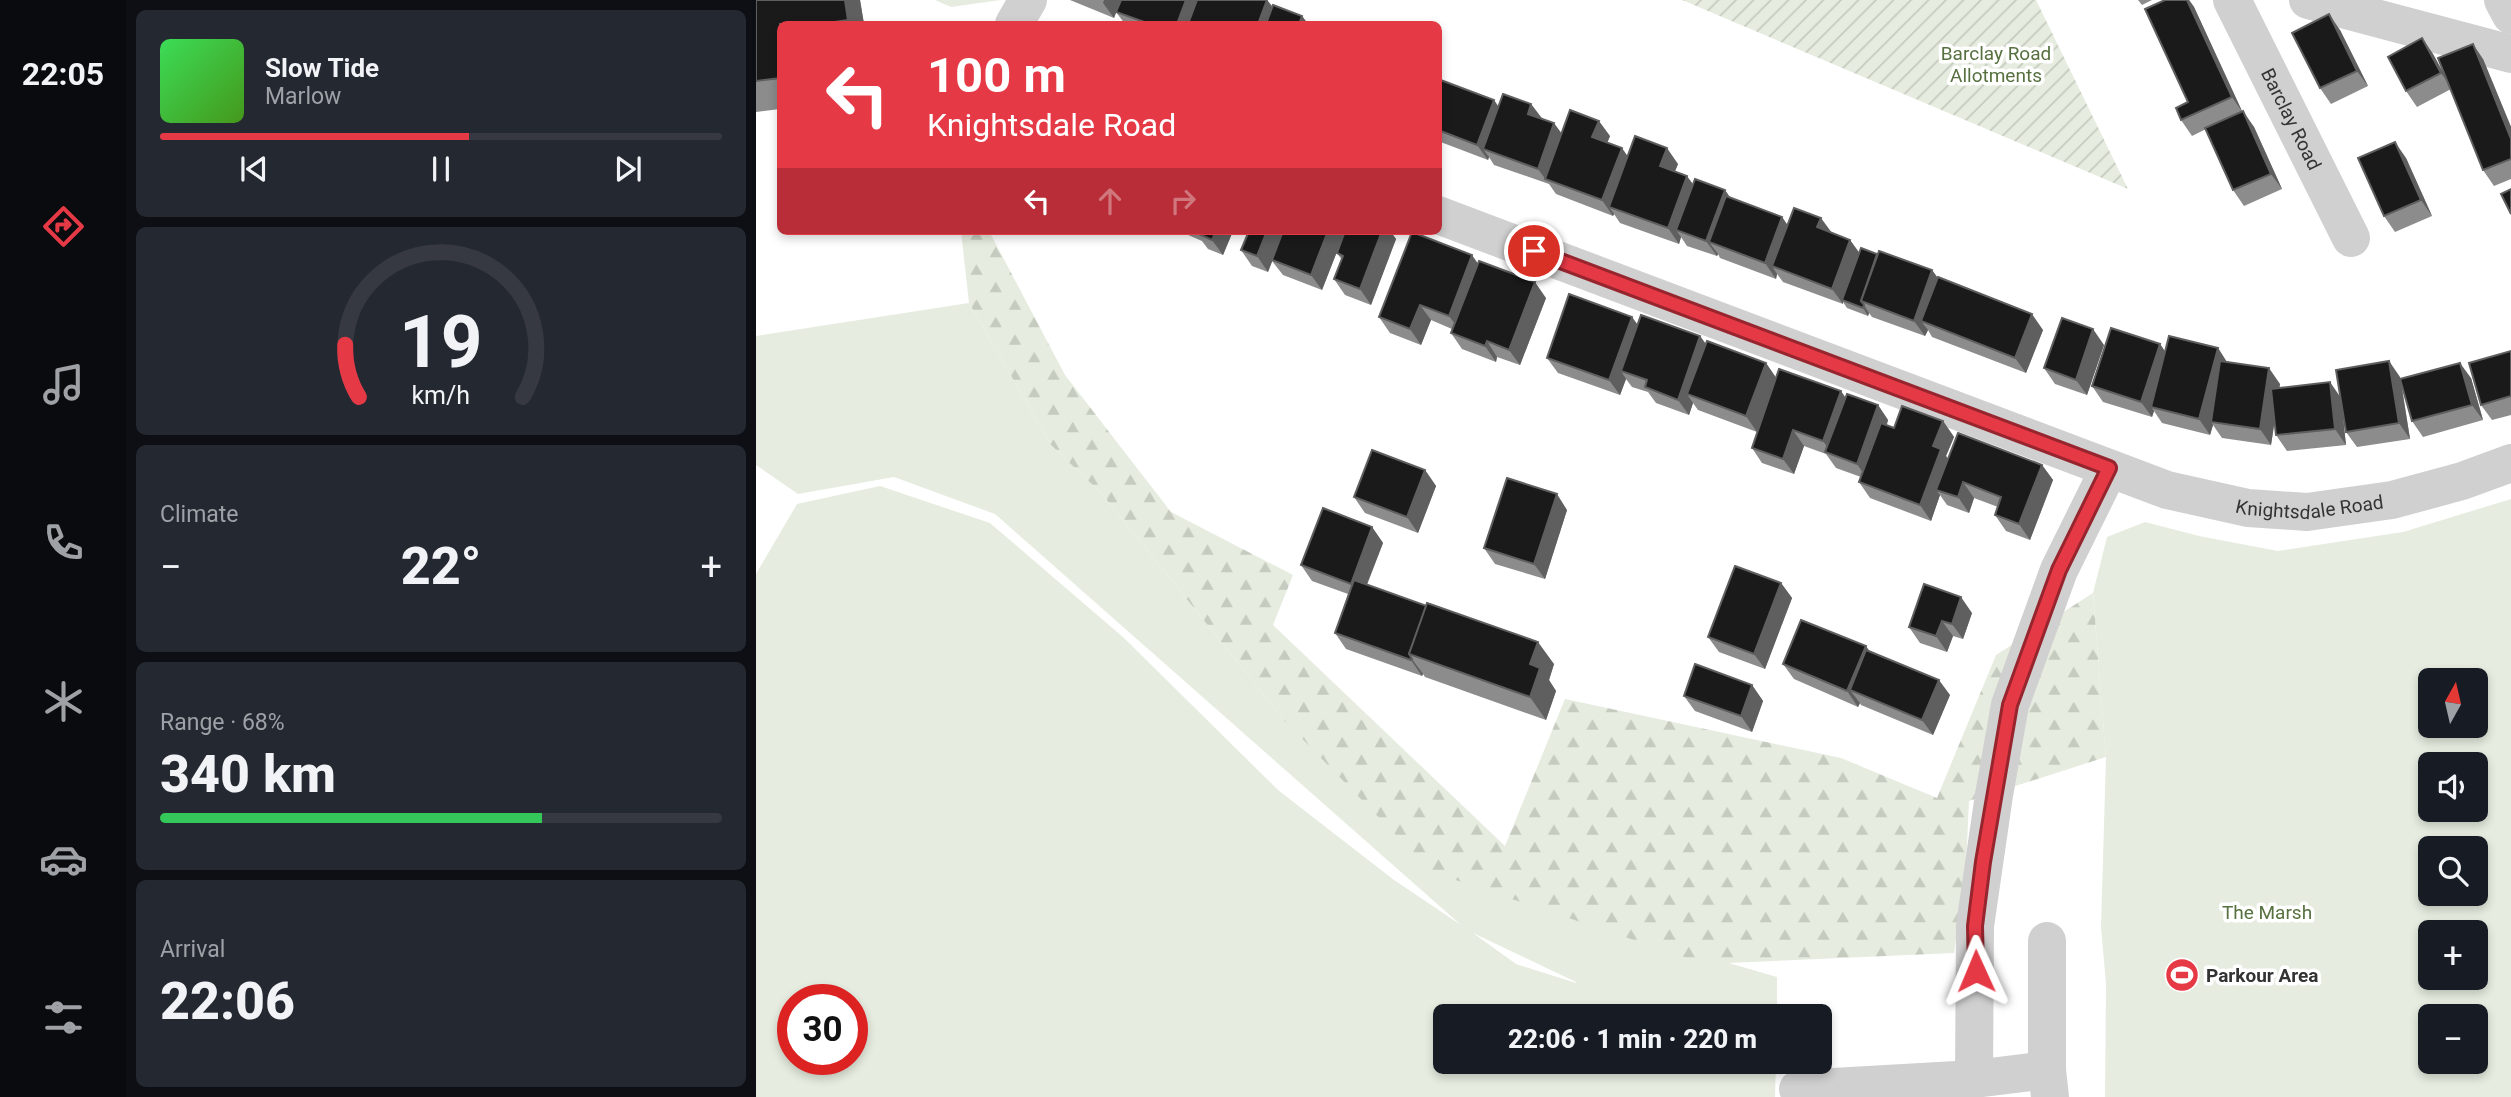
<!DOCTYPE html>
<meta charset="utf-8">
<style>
body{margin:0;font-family:Roboto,sans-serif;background:#242831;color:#f1f3f6;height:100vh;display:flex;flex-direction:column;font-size:26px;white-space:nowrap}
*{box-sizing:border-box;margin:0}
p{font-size:23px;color:#9ea1a6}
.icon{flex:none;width:38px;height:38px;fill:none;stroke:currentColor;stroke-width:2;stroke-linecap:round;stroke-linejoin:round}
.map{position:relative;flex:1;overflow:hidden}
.panel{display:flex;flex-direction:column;gap:10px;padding:10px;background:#0d0f14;width:630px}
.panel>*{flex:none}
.guide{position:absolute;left:21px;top:21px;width:665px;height:214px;border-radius:10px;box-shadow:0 4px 10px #0003;background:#e63946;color:#fff;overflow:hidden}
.needle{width:46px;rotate:8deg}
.buttons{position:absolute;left:1662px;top:668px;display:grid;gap:14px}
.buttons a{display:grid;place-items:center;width:70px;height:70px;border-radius:10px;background:#171b24;box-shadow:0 4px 10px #0003;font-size:35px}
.speed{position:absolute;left:21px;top:984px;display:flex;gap:14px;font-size:35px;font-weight:700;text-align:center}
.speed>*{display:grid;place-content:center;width:91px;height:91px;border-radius:50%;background:#171b24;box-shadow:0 4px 10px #0003;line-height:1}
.speed .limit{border:10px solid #d22;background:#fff;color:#111}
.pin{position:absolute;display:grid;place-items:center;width:60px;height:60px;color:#fff;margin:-30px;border:4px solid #fff;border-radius:50%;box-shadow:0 2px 7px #0007}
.me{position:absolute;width:77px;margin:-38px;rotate:359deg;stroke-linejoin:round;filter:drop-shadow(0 0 5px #0008)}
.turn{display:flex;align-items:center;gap:24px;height:147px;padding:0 35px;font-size:32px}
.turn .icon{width:91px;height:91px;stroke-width:2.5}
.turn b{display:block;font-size:49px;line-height:60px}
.lanes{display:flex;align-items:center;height:66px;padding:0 35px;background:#0003;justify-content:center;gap:35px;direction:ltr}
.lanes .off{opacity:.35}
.big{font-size:52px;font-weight:800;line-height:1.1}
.panel .tile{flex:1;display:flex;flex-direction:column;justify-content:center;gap:10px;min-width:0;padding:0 24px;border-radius:10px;background:#242831}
.panel .dial{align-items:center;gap:0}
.dial svg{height:182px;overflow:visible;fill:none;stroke:#363941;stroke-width:7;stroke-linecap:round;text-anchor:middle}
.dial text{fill:#f1f3f6;stroke:none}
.song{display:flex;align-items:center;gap:21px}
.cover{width:84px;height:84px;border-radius:10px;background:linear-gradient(135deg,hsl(130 70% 55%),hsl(100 70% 35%))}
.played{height:7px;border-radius:4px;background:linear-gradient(90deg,#e63946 55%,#363941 55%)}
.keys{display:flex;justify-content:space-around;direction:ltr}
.heat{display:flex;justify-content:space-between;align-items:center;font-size:38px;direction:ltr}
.charge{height:10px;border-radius:5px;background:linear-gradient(90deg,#34c759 68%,#363941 0)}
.trip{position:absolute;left:677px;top:1004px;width:399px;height:70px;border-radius:10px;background:#171b24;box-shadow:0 4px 10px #0003;font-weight:800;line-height:70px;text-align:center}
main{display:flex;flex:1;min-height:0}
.dock{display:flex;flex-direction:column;width:126px;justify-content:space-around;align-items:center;background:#090b0e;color:#9ea1a6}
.dock .icon{width:49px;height:49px}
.dock .on{color:#e63946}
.dock b{font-size:32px;color:#f1f3f6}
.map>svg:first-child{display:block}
.green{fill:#e6ecdf;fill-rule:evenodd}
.forest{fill:url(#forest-firs)}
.garden{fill:url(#garden-furrows)}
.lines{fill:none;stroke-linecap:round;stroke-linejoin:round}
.minor{stroke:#d0d0d0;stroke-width:38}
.wall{fill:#8c8c8c}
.shaded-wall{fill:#5f5f5f}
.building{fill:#1a1a1a;stroke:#5f5f5f;stroke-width:2}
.route-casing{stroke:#96252e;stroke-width:18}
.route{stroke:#e63946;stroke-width:12}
.labels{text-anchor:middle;stroke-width:7;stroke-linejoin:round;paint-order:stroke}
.park-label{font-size:19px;fill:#56703f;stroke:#fff}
.street-label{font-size:19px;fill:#333;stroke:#fff}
.poi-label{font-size:19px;font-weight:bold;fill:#333;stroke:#fff;text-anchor:start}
</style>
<main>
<nav class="dock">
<b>22:05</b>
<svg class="icon on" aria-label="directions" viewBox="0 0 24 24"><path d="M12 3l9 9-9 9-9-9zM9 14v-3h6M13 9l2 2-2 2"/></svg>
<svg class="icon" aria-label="music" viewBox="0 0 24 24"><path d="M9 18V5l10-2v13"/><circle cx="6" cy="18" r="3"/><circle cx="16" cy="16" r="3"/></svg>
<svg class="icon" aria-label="phone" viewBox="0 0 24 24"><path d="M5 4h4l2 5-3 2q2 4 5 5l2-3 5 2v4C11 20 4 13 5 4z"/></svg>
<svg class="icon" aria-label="climate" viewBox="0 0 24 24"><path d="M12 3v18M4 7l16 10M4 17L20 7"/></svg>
<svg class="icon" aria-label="car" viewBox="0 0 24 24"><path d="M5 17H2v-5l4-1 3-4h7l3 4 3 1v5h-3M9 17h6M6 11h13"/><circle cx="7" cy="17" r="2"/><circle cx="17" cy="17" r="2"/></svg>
<svg class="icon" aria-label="filters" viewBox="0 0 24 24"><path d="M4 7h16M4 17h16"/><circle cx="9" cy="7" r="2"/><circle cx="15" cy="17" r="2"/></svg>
</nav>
<section class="panel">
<div class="tile">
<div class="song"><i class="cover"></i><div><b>Slow Tide</b><p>Marlow</p></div></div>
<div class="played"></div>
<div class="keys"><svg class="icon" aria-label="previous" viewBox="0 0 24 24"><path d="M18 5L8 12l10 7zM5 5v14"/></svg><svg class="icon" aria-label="pause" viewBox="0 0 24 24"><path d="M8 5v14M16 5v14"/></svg><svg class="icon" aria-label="next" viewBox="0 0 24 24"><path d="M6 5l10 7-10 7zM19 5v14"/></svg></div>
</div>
<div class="tile dial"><svg viewBox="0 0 100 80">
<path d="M14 69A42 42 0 1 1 86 69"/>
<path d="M14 69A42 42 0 0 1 8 46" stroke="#e63946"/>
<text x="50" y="56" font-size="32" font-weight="700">19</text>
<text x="50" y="72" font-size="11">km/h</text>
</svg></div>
<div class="tile"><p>Climate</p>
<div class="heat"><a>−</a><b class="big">22°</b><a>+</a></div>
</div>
<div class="tile"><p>Range · 68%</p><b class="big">340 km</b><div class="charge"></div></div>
<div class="tile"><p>Arrival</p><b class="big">22:06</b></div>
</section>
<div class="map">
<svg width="1755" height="1097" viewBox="0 0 1755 1097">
<defs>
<pattern id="forest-firs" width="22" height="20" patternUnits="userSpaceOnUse" patternTransform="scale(1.75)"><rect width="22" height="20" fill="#e6ecdf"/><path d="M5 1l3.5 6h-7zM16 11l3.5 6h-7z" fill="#c6cbc0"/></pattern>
<pattern id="garden-furrows" width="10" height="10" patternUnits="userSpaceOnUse" patternTransform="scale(1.75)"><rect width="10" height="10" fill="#e6ecdf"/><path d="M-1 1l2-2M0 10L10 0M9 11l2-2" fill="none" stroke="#c6cbc0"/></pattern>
</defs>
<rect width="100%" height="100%" fill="#fff"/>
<g class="green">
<path d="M179,0H245L195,7Z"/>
<path d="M213,303L295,445L346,494L528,720L787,909L1021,977V1017H690V1062H1020L1019,1097H0V574L41,504L124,486L234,523L368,638L522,790L638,880L705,925L239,514L138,477L42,494L0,465V336ZM717,933L820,982V983L760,964ZM37,999H96V1059H37Z"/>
<path d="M1755,499V1097H1349L1350,984L1345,927L1350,757L1337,593L1351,537L1389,522L1443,536L1522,551L1647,532ZM1675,681H1720V726H1675ZM1675,765H1720V810H1675ZM1675,849H1720V894H1675ZM1675,933H1720V978H1675ZM1675,1017H1720V1062H1675Z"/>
</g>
<path class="forest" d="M205,231H233L309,375L415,512L537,575L517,625L749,846L809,699L1085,758L1181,798L1240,655L1337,593L1350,757L1213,801L1210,866L1198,953L949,964L676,872L528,720L346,494L295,445L213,303Z"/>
<path class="garden" d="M926,0H1280L1372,189Z"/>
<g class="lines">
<g class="minor">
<path id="s1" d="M1476,0L1595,238"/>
<path d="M1552,0L1755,54"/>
<path d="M1747,0L1755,15"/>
<path d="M258,24L272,0"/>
<path id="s2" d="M682,215L1411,490L1492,508L1551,512L1636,500L1706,481L1755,463"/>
<path d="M1291,941V1070"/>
<path d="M1218,1079L1219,926L1238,795L1254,705L1303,570L1353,469"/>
<path d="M1042,1089L1218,1079L1291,1070L1294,1097"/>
</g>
</g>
<g class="wall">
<path d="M0,0H104L108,24H24V109L0,112Z"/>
<path d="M314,0H511L517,7L546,16L552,24H369L360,12L361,9L358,18Z"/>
<path d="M1382,0H1396L1386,5Z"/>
<path d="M1409,0H1433L1438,7L1486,112L1498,127L1526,189L1488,206L1477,190L1450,129L1436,136L1425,120L1432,102Z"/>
<path d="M1584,30L1612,86L1575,104L1564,88Z"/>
<path d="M1666,38L1677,54L1690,79L1727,59L1755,127V179L1738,186L1727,170L1695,89L1661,107L1650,91Z"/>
<path d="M682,79L738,100L742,107L775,104L786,118L806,134L854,136L851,143L872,157L922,164L919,171L937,184L969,190L974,198L1026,217L1032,226L1075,233L1094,240L1103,253L1121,254L1176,270L1182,278L1287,330L1270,373L1176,337L1172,330L1169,336L1116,317L1113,313L1112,316L1091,308L1087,302V304L1027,282L1021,274L1020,279L964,258L962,254L961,256L931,246L925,237L923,244L864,223L858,214L857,216L800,194L793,184L738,165L733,157L732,160L682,141Z"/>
<path d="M1650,158L1676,216L1639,232L1628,216Z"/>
<path d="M423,231H477L467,255L452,249L446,241Z"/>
<path d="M488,231H589L566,290L527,275L516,261L512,272L496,266L485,250L492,233Z"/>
<path d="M589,231H634L640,239L615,305L589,295L578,279L586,260L581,253Z"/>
<path d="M722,263L790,298L764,365L741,357L740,362L706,349L695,333L696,329L675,320L665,345L634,333L623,317Z"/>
<path d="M876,317L881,325L944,336L950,344L1010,363L1020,378L1089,397L1122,405L1132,420L1131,425L1138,428L1187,421L1198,437L1190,456L1192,459L1286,465L1297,480L1274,540L1250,531L1239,515L1242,507L1218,498L1213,513L1191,505L1184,495L1175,521L1114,498L1103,482L1105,477L1080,468L1070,454L1048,446L1038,474L1006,463L996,448L1001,432L942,410L937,403L933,415L900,403L892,392L876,387L870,379L864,395L802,373L791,358Z"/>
<path d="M1404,344L1409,352L1462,348L1471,362L1524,384L1523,388L1584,398L1633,361L1644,379L1715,378L1727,420L1667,437L1656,421L1645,381L1654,439L1601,447L1590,432L1585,402L1590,445L1531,451L1520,435L1519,420L1515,445L1466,438L1457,425L1454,435L1406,423L1398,411L1396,417L1347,402L1336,386Z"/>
<path d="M1348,345L1331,395L1299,384L1288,368Z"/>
<path d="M1755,351V415L1736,420L1725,405Z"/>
<path d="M669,470L680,486L662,533L609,513L598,497Z"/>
<path d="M811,510L789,579L739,564L728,548Z"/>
<path d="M616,527L627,543L611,585L798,664L793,680L800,691L790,720L669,677L667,674L666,676L590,649L579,633L592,594L556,581L545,565Z"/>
<path d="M1025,583L1036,598L1009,669L963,652L952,637Z"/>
<path d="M1216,613L1207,639L1197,636L1191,652L1164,643L1153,627Z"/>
<path d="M1113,651L1194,695L1177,735L1105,705L1104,703L1102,707L1038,679L1027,664Z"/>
<path d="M996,685L1007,701L996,732L939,711L928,696Z"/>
</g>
<g class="shaded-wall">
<path d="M89,0H104L108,24H95L92,20Z"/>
<path d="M348,0H365L358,18L347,3Z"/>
<path d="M430,0H447L437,24H421Z"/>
<path d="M511,0L522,15L519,24H502Z"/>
<path d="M1431,0H1433L1438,7L1487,113L1476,97Z"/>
<path d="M1573,14L1584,30L1612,86L1601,71Z"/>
<path d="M546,16L552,24H543Z"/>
<path d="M1666,38L1677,54L1696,88L1685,73Z"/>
<path d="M1717,44L1727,59L1755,127V139Z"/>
<path d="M738,100L749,116L727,149L733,157L732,160L721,145Z"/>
<path d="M775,104L786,119L772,114Z"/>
<path d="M1487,111L1498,127L1526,189L1515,174Z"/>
<path d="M843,121L854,136L847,153L836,137Z"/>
<path d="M798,123L809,138L789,179L793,184L782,169Z"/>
<path d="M1639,142L1650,158L1676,216L1665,200Z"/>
<path d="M866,148L877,164L853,207L858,214L857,216L846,200Z"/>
<path d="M911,148L922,164L915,181L904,166Z"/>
<path d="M931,176L942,191L920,230L925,237L923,244L912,228Z"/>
<path d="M969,190L980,206L953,242L962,254L961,256L950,241Z"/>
<path d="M1026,217L1037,233L1016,266L1021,274L1020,279L1009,263Z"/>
<path d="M1065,218L1076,233L1061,227Z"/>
<path d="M460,231H477L467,255L456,240Z"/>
<path d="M511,231H528L512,272L501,256Z"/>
<path d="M572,231H589L566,290L555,275Z"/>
<path d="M626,231H634L640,239L615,305L604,289Z"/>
<path d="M1094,240L1105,255L1086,300L1087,302V304L1076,289Z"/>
<path d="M716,255L727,271L704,331L693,316Z"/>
<path d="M1176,270L1187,286L1165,321L1172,330L1169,336L1158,321Z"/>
<path d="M779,282L790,298L764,365L753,350Z"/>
<path d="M664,305L675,320L665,345L654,329Z"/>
<path d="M1108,305L1113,313L1112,316L1107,308Z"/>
<path d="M1276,314L1287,330L1270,373L1259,358Z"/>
<path d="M876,317L887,332L865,371L870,379L864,395L853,380Z"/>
<path d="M1337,329L1348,345L1331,395L1320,380Z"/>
<path d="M944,336L955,352L931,394L937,403L933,415L922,400Z"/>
<path d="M731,341L741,357L740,362L729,346Z"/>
<path d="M1404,344L1415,360L1395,407L1398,411L1396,417L1385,402Z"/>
<path d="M1462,348L1472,364L1455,422L1457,425L1454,435L1443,419Z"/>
<path d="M1633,361L1644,377L1654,439L1643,423Z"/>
<path d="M1010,363L1021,379L1001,432L990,416Z"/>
<path d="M1704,363L1715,378L1727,420L1716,405Z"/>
<path d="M1513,368L1524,384L1515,445L1504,429Z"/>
<path d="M1574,382L1585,398L1590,445L1579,429Z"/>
<path d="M1085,391L1096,407L1078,456L1067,441Z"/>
<path d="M1122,405L1132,420L1111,479L1101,464Z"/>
<path d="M1187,421L1198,437L1190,456L1196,464L1180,490L1184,495L1175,521L1164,505L1177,446Z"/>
<path d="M1037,430L1048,446L1038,474L1027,459Z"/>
<path d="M1286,465L1297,480L1274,540L1263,524Z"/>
<path d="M669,470L680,486L662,533L651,517Z"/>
<path d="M1207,482L1218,498L1213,513L1202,497Z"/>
<path d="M801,494L811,510L789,579L778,564Z"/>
<path d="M616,527L627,543L605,599L595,584Z"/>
<path d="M1025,583L1036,598L1009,669L998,654Z"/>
<path d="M1205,597L1216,613L1207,639L1196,624Z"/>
<path d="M1186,621L1197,636L1191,652L1180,636Z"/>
<path d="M782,642L798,664L793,680L800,691L790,720L774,697V664Z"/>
<path d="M1110,646L1121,662L1094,690L1104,703L1102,707L1091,691Z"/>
<path d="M656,659L667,674L666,676L655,660Z"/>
<path d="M1183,680L1194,695L1177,735L1166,720Z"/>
<path d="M996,685L1007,701L996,732L985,716Z"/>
</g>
<g class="building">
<path d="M0,0H89L92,20L65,24H24V78L0,81Z"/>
<path d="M365,0H430L421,24H394L360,12Z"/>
<path d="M441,0H511L502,24H432Z"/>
<path d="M1409,0H1431L1476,97L1425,120L1420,108L1432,102L1389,9Z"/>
<path d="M517,5L546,16L543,24H510Z"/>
<path d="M1573,14L1601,71L1564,88L1536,33Z"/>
<path d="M1666,38L1685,73L1650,91L1632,57Z"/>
<path d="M1717,44L1755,139V159L1727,170L1682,58Z"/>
<path d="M682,79L738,100L721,145L682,130Z"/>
<path d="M747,94L775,104L772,114L798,123L782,169L727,149Z"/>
<path d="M814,110L843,121L836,137L866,148L846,200L789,179Z"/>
<path d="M1487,111L1515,174L1477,190L1449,128Z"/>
<path d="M879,136L911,148L904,166L931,176L912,228L853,207Z"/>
<path d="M1639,142L1665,200L1628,216L1602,158Z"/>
<path d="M939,179L969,190L950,241L920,230Z"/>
<path d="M1755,189V214L1745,194Z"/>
<path d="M970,196L1026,217L1009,263L953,242Z"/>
<path d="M1038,208L1065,218L1061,227L1094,240L1076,289L1016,266Z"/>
<path d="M442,231H460L456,240L441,233Z"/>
<path d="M493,231H511L501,256L485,250Z"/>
<path d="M527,231H572L555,275L516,260Z"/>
<path d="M589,231H626L604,289L578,279L587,256L581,253Z"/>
<path d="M656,232L716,255L693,316L664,305L654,329L623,317Z"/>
<path d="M1105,248L1121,254L1105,301L1108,305L1107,308L1086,300Z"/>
<path d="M1123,251L1176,270L1158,321L1105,301Z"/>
<path d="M723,261L779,282L753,350L731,341L729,346L695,333Z"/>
<path d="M1182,277L1276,314L1259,358L1165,321Z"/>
<path d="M813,294L876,317L853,380L791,358Z"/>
<path d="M885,315L944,336L922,400L889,387L891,380L865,371Z"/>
<path d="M1306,318L1337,329L1320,380L1288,368Z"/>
<path d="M1355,328L1404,344L1385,402L1336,386Z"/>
<path d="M1413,336L1462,348L1443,419L1395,407Z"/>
<path d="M951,341L1010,363L990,416L931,394Z"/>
<path d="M1755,351V396L1725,405L1713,363Z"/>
<path d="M1464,361L1513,368L1504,429L1455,422Z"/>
<path d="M1633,361L1643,423L1590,432L1580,370Z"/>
<path d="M1704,363L1716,405L1656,421L1644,379Z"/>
<path d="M1023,369L1085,391L1067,441L1037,430L1027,459L996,448Z"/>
<path d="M1574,382L1579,429L1520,435L1515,389Z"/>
<path d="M1091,394L1122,405L1101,464L1069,452Z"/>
<path d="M1146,406L1187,421L1177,446L1185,449L1164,505L1103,482L1125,423L1138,428Z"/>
<path d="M1202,433L1286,465L1263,524L1239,515L1245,497L1207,482L1202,497L1180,490Z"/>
<path d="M616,450L669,470L651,517L598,497Z"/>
<path d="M751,478L801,494L778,564L728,548Z"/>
<path d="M567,508L616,527L595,584L545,565Z"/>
<path d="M979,566L1025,583L998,654L952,637Z"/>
<path d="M598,580L671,606L653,654L656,659L655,660L579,633Z"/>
<path d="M1168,584L1205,597L1196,624L1186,621L1180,636L1153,627Z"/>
<path d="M671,603L782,642L774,664L784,668L774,697L653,654Z"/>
<path d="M1045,620L1110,646L1091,691L1027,664Z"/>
<path d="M1110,650L1183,680L1166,720L1094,690Z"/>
<path d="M939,664L996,685L985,716L928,696Z"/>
</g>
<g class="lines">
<g class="route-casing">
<path id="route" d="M778,251L1353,468L1303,570L1254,705L1227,862L1219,926L1220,971"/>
</g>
<use href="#route" class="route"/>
</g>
<defs>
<g id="stadium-disc" transform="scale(1.75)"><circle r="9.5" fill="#e63946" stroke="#fff"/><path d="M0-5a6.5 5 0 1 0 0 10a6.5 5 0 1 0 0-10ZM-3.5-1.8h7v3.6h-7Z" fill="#fff"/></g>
</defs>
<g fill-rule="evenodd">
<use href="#stadium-disc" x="1426" y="975"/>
</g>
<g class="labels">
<g class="park-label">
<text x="1240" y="60">Barclay Road<tspan x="1240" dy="22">Allotments</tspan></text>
<text x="1511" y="919">The Marsh</text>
</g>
<g class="street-label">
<text dy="7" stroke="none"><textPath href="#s1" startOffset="133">Barclay Road</textPath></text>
<text dy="7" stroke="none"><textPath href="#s2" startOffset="924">Knightsdale Road</textPath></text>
</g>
<g class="poi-label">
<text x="1450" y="982">Parkour Area</text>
</g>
</g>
</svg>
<div class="buttons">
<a><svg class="needle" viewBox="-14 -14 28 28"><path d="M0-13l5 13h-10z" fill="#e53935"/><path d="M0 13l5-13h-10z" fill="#9ea1a6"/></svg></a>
<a><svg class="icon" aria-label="sound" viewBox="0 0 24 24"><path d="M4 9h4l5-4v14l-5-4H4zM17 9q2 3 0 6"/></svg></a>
<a><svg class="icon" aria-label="search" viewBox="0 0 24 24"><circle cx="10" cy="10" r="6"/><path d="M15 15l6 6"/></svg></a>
<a>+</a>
<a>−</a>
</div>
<div class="speed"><div class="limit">30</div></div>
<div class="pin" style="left:778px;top:251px;background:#d93025"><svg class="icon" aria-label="arrive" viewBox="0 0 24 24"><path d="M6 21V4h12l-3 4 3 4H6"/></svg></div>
<svg class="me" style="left:1220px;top:971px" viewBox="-20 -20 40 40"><path d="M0-17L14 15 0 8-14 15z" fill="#e63946" stroke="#fff" stroke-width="4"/></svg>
<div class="trip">22:06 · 1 min · 220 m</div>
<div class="guide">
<div class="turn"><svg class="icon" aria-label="left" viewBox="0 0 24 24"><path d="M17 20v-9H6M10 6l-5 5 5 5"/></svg><div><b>100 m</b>Knightsdale Road</div></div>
<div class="lanes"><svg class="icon" aria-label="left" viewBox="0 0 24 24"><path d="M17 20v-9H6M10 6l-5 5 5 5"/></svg><svg class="icon off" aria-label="ahead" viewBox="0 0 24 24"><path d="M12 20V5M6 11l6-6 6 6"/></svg><svg class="icon off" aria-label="right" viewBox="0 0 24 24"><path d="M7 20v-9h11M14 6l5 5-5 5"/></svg></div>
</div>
</div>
</main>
